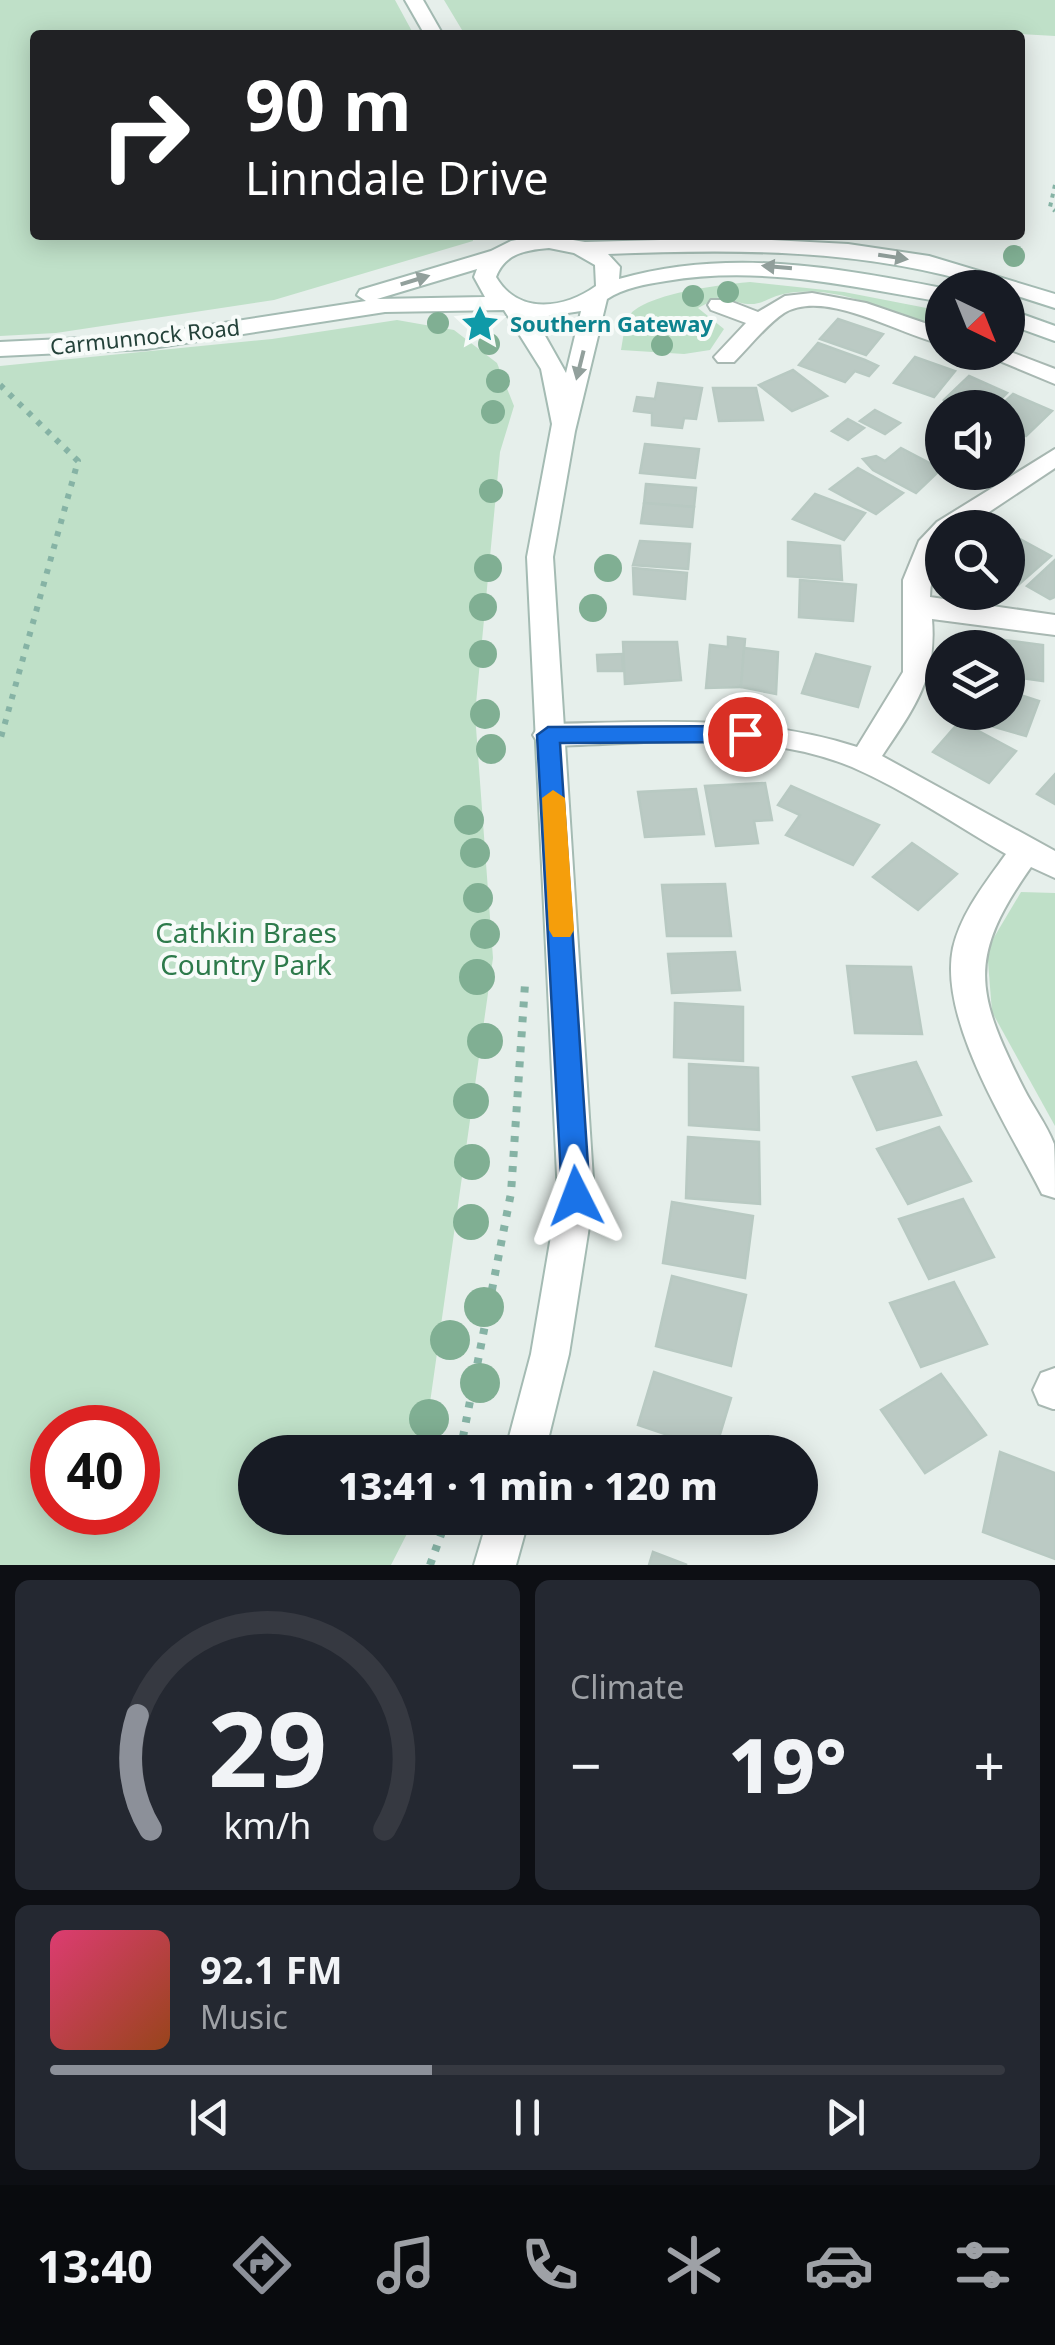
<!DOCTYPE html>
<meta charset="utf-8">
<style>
body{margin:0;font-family:"Noto Sans",sans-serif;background:#242831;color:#f1f3f6;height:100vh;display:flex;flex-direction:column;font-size:38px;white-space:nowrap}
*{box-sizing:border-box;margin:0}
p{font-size:32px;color:#9ea1a6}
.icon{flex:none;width:55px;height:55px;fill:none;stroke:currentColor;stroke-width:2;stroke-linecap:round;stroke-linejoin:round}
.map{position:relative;height:1565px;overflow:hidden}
.panel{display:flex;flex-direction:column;gap:15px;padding:15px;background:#0d0f14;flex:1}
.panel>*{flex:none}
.banner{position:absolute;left:30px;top:30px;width:995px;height:210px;border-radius:10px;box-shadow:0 5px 25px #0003;background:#202124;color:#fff;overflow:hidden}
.needle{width:65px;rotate:137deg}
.buttons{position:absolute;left:925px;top:270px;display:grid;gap:20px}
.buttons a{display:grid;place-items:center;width:100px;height:100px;border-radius:50%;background:#171b24;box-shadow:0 5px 25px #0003;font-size:50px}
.speed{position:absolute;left:30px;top:1405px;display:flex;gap:20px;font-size:50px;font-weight:700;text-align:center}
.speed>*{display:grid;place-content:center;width:130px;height:130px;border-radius:50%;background:#171b24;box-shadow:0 5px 25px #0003;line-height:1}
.speed .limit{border:15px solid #d22;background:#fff;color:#111}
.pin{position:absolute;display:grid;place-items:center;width:85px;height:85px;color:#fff;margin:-42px;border:5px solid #fff;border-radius:50%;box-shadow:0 2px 10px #0007}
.me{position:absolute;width:110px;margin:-55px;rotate:357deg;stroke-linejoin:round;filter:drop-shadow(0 0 8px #0008)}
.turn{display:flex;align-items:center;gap:35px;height:210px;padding:0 50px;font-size:45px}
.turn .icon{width:130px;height:130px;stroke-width:2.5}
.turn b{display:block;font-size:70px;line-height:85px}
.big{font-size:75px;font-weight:800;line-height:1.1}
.panel .tile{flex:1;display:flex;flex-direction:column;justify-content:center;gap:15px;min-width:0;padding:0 35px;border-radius:15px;background:#242831}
.panel .dial{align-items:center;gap:0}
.dial svg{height:260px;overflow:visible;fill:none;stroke:#363941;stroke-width:7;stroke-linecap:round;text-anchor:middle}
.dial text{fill:#f1f3f6;stroke:none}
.song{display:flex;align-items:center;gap:30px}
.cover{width:120px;height:120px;border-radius:15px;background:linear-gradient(135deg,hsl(340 70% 55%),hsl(20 70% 35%))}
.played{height:10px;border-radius:5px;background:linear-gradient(90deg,#8c9099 40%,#363941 40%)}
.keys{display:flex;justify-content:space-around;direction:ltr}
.heat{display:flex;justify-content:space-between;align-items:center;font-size:55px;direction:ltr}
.panel .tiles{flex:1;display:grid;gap:15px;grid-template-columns:1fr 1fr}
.tile:last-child{grid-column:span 2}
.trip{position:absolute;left:238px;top:1435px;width:580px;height:100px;border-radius:50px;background:#171b24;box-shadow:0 5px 25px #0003;font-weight:800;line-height:100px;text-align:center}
.tab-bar{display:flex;height:160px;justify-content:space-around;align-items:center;background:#090b0e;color:#9ea1a6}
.tab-bar .icon{width:70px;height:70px}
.tab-bar .active{color:#8c9099}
.tab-bar b{font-size:45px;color:#f1f3f6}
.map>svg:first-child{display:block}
.green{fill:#bfe0c8;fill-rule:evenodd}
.building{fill:#bbcac4;stroke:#b8c9c2;stroke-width:2.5}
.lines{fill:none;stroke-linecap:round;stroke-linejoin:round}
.street-casing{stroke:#a8b8b2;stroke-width:4}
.secondary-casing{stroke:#a4bbb3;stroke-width:4}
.path-far2{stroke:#86b3a5;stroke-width:4;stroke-dasharray:4 5;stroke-linecap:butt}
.path-far1{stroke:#86b3a5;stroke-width:6;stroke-dasharray:5 8;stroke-linecap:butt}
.path{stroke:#86b3a5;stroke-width:8;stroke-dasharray:6 9;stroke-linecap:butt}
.street{fill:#fff;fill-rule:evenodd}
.secondary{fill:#fff;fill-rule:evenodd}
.tree{fill:#80af93}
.oneway{fill:#92a09c}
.route{fill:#1a73e8;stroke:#114b97;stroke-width:2.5}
.slow{fill:#f59e0b}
.labels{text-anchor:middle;stroke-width:8;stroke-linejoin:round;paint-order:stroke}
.far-culture-label{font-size:22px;font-weight:bold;fill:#0d838f;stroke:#f7fbf9;text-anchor:start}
.far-street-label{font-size:22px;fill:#24423a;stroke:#f7fbf9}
.park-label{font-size:28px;fill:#2d7a4b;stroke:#f7fbf9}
</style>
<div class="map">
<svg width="1055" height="1565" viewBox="0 0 1055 1565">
<rect width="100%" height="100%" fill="#e6efeb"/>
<g class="green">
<path d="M0,0H395L414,35H35V235H472L473,241L274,300L56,333L0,336Z"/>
<path d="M444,0H1055V36L970,31V35H465Z"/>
<path d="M750,282L844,292L942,311V331C898,315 845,287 796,292C760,295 764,315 721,296L698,308L724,329L710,350L684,354L621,350C623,340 624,327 628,318C639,294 725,284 750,282Z"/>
<path d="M397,320L454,330L497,363L514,406L500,452L475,714L493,958L423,1452H255V1518H413V1522L391,1565H0V366L272,339ZM52,1428H138V1512H52Z"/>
<path d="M1021,892L1055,893V1126L992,1012L987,949Z"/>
</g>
<g class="building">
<path d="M838,319L883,334L866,355L820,339Z"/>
<path d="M818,343L865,360L878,366L869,376L855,371L845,382L799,365Z"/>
<path d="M915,357L955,371L934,397L894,383Z"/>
<path d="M793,370L827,396L792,411L759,385Z"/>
<path d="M969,376L1007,393L992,408H961L944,400Z"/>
<path d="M658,383L702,388L696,419L684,418L682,428L652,425V413L634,411L637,397L655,399Z"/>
<path d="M713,388H756L763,420L719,421Z"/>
<path d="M1013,394L1052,411L1026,436L1008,428V408H998Z"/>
<path d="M875,410L900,423L885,434L860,421Z"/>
<path d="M848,419L864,428L848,440L832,431Z"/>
<path d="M645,444L699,449L695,478L640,473Z"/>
<path d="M901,448L941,469L916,493L873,470L863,459L876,456L885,461Z"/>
<path d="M858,468L903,493L876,514L830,489Z"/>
<path d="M646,484L696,488L694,507L644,503Z"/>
<path d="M815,494L865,513L844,540L793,519Z"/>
<path d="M644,503L694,507L692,527L641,523Z"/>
<path d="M1009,533L1051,556L1018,585L1008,580Z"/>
<path d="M640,541L690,544L688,569L633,565Z"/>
<path d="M788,542L840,546L842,580L788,576Z"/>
<path d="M1055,560V597L1050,599L1027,586Z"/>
<path d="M633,568L687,573L685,599L634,594Z"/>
<path d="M800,580L856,585L853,621L799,617Z"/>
<path d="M728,637L745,639L741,687L706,688L710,645L728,647Z"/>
<path d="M981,637L1043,645V681L1008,676V648H980Z"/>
<path d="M623,642H677L681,680L625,684Z"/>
<path d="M744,648L778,652L776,694L741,687Z"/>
<path d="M622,654L623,671H598L597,655Z"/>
<path d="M816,654L870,667L858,707L802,693Z"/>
<path d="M1008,691L1039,701L1026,736L963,718L965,712H1008Z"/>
<path d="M960,721L1016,751L989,783L933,752Z"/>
<path d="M1055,774V804L1037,794Z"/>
<path d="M765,783L772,820L754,821L758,843L716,846L705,786Z"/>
<path d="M791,786L879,825L853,865L786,835L800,815L778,805Z"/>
<path d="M696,789L704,834L645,837L638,792Z"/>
<path d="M912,843L957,874L918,910L873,877Z"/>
<path d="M725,884L731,936H667L662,885Z"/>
<path d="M735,952L740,990L672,993L668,954Z"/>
<path d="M847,966L911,967L922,1034L855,1033Z"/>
<path d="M675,1003L743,1007V1061L674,1057Z"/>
<path d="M916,1062L941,1115L877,1130L853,1077Z"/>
<path d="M689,1064L758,1068L759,1130L689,1125Z"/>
<path d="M939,1127L971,1181L908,1204L877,1149Z"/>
<path d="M688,1137L759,1142L760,1204L686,1198Z"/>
<path d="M963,1199L994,1257L929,1279L899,1219Z"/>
<path d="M672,1202L753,1216L745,1278L663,1263Z"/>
<path d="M672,1276L746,1295L731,1366L656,1346Z"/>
<path d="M954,1282L987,1344L921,1367L890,1303Z"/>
<path d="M654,1372L731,1398L715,1451L638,1425Z"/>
<path d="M941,1374L986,1435L925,1473L881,1410Z"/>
<path d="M1000,1452L1055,1473V1559L983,1532Z"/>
<path d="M653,1552L687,1565H649Z"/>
</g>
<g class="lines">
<g class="street-casing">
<g id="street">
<path d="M812,293L866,303L942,329V344C900,335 825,288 784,313C766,325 750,346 734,362H718L714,357L746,323L711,310L708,305L711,300H727L758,312L785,296Z"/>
<path d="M1008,351L1055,369V384L978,352Z"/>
<path d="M1055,449V468L965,528H942C942,552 930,572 930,597L1055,615V635L932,619C937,679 914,708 882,756L1055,851V878L1031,867C967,958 975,992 1024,1089C1033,1107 1047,1125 1054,1144C1055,1159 1055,1182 1055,1198L1042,1194C1010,1130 938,1021 953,948C961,913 986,882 1006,854C956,825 905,790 852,767C759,728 646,744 548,746L538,743L533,735L538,727L548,724C653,722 756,714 857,747L903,672V580L919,541L937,522Z"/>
<path d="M1055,1368V1409H1053L1039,1404L1033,1390L1041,1373Z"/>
</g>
</g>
<g class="secondary-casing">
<g id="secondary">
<path d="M405,0H423L443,35H425Z"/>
<path d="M543,235L585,242L736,238L848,244L929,256L1055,294V308L1008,293V288H991C867,248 737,249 608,254L620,267L619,279C727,248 834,267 942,288V302C850,286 760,265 666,281C647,284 623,288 607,299L575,431L553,557L594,1195L569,1354L545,1452H505L531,1354L558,1195L527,557L552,424L541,369L504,310L385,312L146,349L0,356V342L146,335L366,301L357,295L360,290L491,251L511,241ZM549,248L574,253L595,265L596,286C564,309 518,315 496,277C505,253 526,250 549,248ZM477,269L474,277L485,297L377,299ZM581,311L566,373L535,318Z"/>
<path d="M1008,309L1055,326V341L1008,324Z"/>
<path d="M488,1518H529L516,1565H474Z"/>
</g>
</g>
<path class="path-far2" d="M1055,185L1050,207L1055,211"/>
<path class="path-far1" d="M0,385L78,461L0,741"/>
<g class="path">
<path d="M460,1452L511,1193L525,984"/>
<path d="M430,1565L447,1518"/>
</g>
<use href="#street" class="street"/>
<use href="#secondary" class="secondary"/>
</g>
<g class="tree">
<circle cx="1014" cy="256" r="11"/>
<circle cx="728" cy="292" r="11"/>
<circle cx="693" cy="296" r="11"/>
<circle cx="438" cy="323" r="11"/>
<circle cx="489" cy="344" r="11"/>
<circle cx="662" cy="345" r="11"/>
<circle cx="498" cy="381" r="12"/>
<circle cx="493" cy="412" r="12"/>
<circle cx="491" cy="491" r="12"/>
<circle cx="488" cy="568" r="14"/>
<circle cx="608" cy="568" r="14"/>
<circle cx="483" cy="607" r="14"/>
<circle cx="593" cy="608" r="14"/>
<circle cx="483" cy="654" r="14"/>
<circle cx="485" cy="714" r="15"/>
<circle cx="491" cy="749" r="15"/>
<circle cx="469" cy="820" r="15"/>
<circle cx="475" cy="853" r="15"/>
<circle cx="478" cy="898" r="15"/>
<circle cx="485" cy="934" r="15"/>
<circle cx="477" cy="977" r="18"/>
<circle cx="485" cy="1041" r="18"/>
<circle cx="471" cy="1101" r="18"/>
<circle cx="472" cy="1162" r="18"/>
<circle cx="471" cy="1222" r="18"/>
<circle cx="484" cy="1307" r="20"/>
<circle cx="450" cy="1340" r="20"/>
<circle cx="480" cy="1383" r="20"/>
<circle cx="429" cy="1419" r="20"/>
</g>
<defs><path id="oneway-solid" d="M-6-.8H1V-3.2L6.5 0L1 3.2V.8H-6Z" transform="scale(2.5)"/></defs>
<g class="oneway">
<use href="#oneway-solid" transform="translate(893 257) rotate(9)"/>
<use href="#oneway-solid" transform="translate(777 267) rotate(-175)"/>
<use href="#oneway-solid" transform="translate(415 280) rotate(-17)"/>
<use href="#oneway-solid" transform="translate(580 365) rotate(104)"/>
</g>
<path class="route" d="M745,726L756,734L745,742L560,743L590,1196L586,1204L576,1208L567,1204L562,1196L537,735L548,727Z"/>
<path class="slow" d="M553,790L565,798L574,930L570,937H553L549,930L542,798Z"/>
<defs>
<g id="sight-bare" transform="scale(3)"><path d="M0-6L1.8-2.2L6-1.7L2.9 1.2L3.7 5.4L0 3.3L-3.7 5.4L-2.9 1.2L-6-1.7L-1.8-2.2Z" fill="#0f9aa8" stroke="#f7fbf9" stroke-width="2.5" paint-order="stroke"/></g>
</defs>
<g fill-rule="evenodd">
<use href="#sight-bare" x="480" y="324"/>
</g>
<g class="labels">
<g class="far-culture-label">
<text x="510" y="332">Southern Gateway</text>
</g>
<g class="far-street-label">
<text transform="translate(145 337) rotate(-6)" y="8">Carmunnock Road</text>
</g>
<g class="park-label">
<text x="246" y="943">Cathkin Braes<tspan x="246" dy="32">Country Park</tspan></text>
</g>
</g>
</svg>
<div class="buttons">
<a><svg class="needle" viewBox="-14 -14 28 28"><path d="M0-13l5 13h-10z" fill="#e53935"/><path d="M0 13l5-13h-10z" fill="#9ea1a6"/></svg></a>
<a><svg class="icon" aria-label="sound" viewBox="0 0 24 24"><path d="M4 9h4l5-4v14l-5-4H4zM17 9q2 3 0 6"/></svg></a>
<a><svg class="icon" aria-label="search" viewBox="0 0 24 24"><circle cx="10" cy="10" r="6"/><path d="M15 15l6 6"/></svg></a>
<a><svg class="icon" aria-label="layers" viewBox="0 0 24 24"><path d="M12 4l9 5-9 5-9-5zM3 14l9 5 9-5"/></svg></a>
</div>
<div class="speed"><div class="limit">40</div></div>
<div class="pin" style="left:745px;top:734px;background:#d93025"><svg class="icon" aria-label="arrive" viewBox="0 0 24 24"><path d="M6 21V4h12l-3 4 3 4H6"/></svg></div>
<svg class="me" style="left:576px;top:1196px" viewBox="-20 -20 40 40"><path d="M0-17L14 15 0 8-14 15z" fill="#1a73e8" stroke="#fff" stroke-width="4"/></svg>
<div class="trip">13:41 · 1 min · 120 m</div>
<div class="banner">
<div class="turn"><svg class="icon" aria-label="right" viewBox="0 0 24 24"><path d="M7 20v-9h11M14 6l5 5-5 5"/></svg><div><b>90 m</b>Linndale Drive</div></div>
</div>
</div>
<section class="panel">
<div class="tiles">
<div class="tile dial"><svg viewBox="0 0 100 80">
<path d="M14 69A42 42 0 1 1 86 69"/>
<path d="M14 69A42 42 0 0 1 10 34" stroke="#8c9099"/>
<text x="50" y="56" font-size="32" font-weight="700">29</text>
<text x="50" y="72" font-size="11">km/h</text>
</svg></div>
<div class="tile"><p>Climate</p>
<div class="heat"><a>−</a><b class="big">19°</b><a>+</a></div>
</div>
<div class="tile">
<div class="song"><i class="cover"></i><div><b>92.1 FM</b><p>Music</p></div></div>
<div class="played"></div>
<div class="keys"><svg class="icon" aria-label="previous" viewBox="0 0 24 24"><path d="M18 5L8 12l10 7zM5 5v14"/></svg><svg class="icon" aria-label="pause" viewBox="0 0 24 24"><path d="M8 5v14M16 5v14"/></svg><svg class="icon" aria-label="next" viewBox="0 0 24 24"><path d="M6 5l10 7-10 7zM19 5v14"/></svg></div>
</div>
</div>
</section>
<nav class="tab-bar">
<b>13:40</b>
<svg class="icon active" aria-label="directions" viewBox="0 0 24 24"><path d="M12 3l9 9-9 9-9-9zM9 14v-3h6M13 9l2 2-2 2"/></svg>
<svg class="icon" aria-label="music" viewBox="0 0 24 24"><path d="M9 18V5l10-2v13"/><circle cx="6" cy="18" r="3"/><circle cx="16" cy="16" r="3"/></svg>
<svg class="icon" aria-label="phone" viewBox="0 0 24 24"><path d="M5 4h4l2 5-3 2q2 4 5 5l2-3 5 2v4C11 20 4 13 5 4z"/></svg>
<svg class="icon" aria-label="climate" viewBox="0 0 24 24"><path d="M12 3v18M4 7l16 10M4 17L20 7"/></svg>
<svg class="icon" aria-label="car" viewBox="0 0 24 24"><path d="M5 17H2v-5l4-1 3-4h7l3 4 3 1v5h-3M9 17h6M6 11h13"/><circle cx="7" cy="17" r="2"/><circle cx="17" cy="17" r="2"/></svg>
<svg class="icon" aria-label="filters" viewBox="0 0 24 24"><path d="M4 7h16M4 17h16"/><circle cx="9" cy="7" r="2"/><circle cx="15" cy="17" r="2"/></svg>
</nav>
